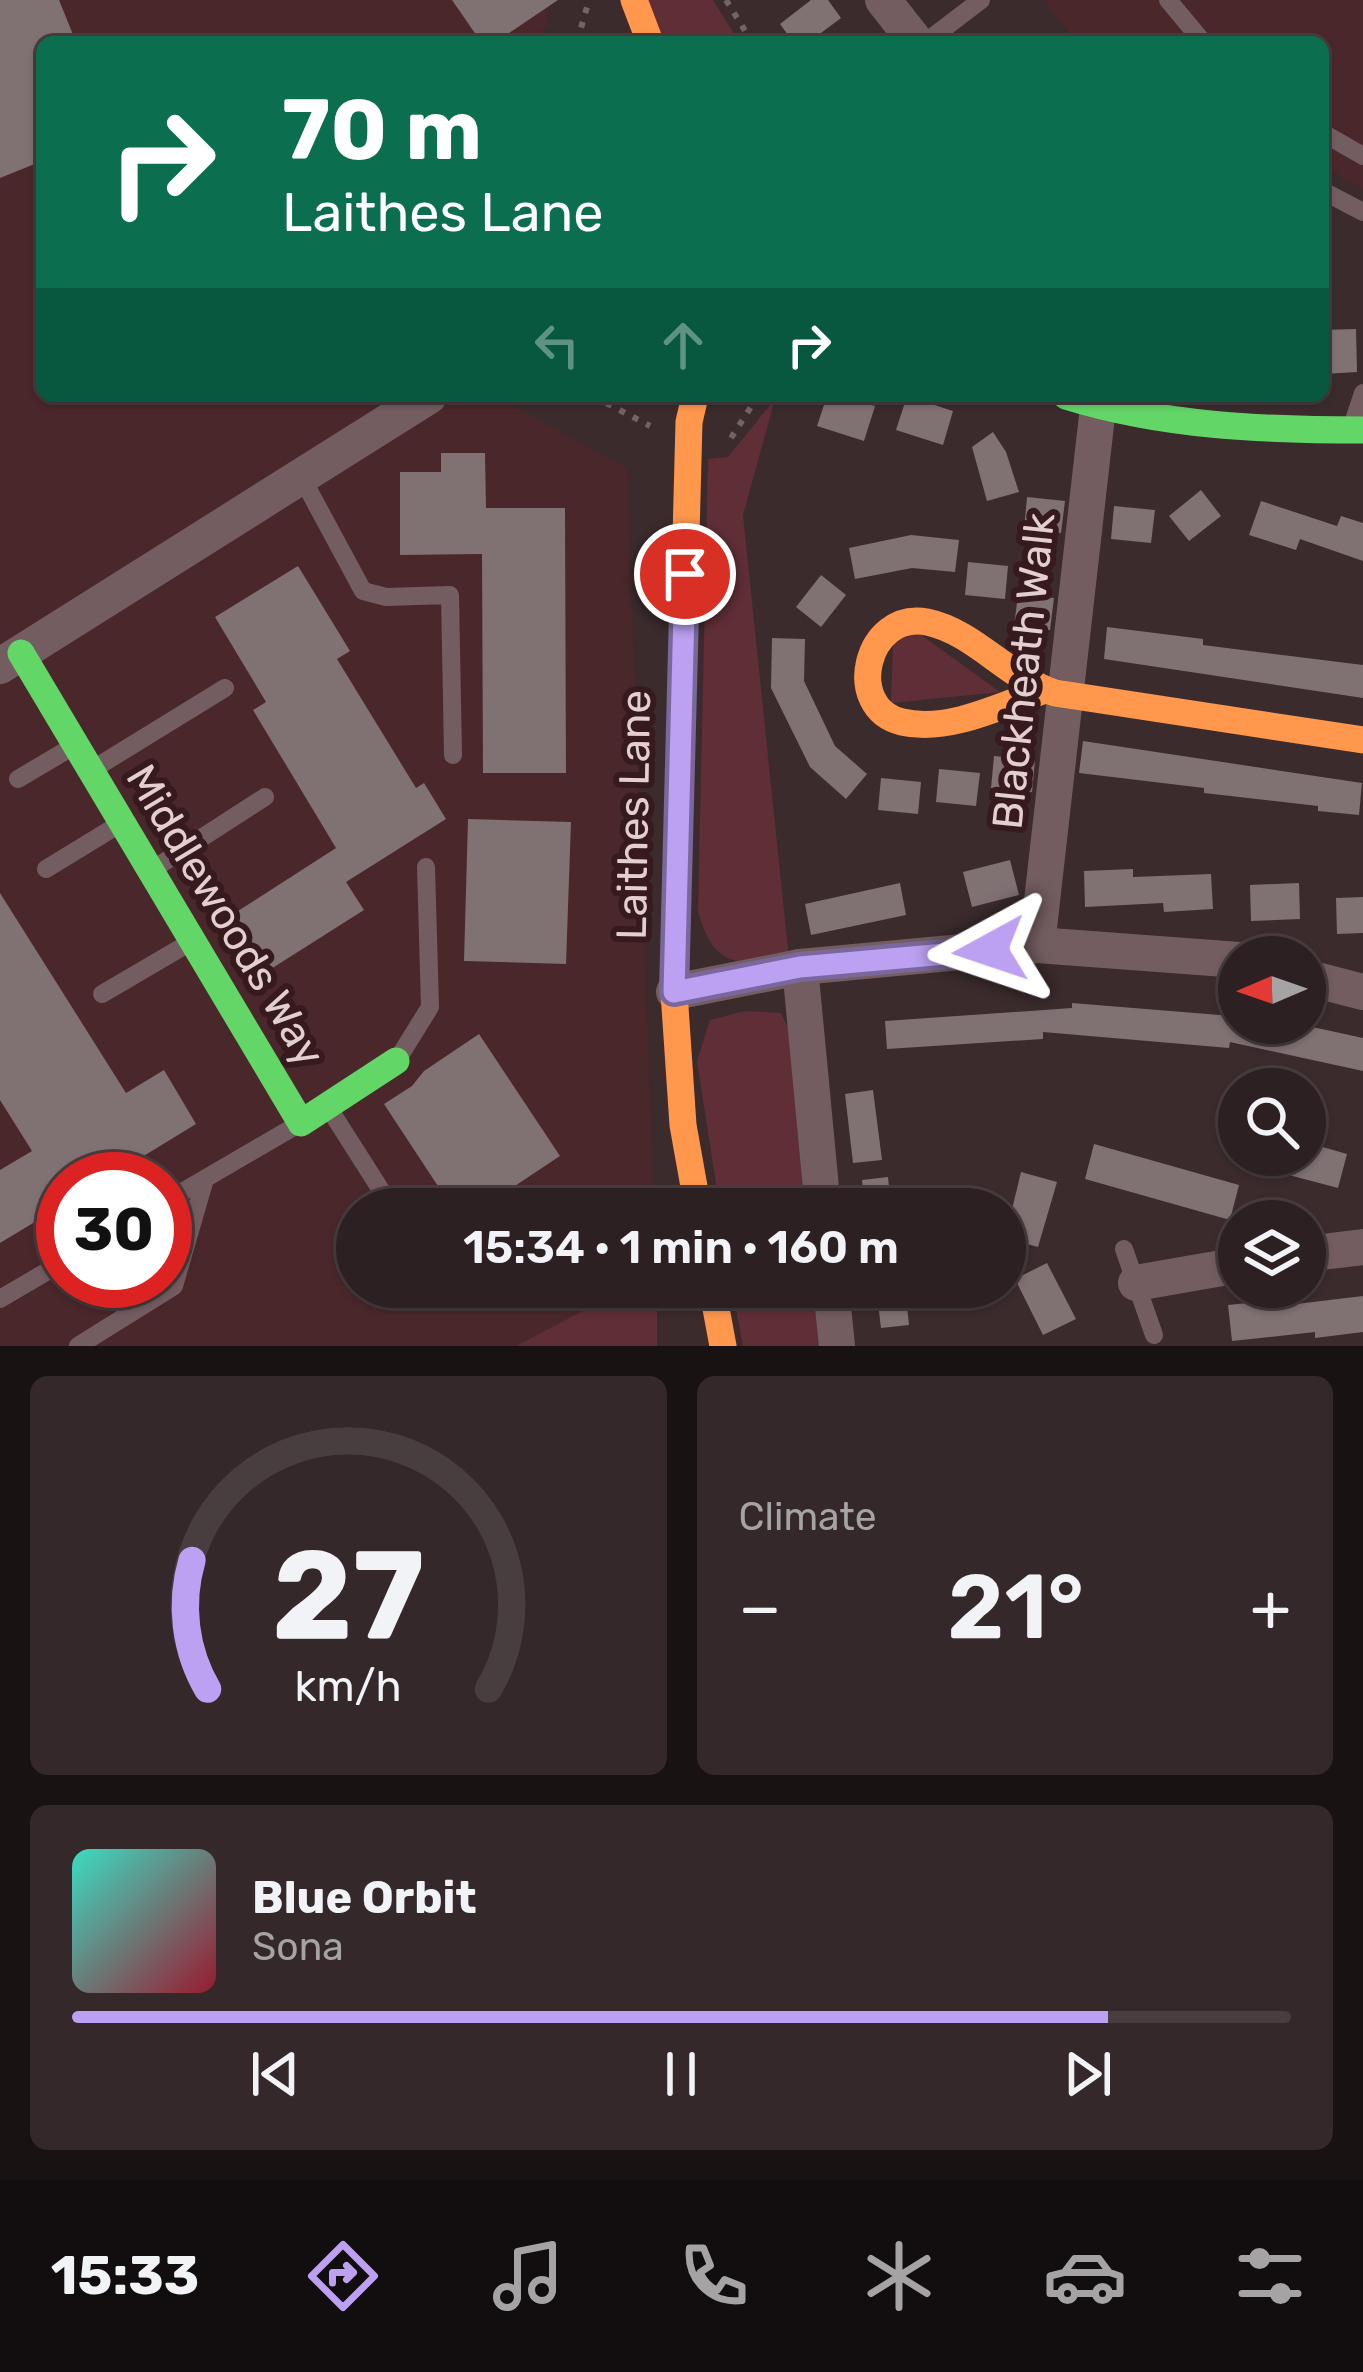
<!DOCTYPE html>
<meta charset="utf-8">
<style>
body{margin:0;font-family:Rubik,sans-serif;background:#34282a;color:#f1f3f6;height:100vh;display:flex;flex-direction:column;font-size:45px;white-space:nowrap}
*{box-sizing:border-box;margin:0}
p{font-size:39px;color:#a6a3a5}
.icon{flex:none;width:66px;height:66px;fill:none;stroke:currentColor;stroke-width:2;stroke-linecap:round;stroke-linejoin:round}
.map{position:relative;height:1346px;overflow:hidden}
.details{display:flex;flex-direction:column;gap:30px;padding:30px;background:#181213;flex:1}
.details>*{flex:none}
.banner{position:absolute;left:36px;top:36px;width:1293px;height:366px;border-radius:18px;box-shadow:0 3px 9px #0004,0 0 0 3px #483e40;background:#0b6e4f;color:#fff;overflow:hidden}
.needle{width:78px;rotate:268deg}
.fabs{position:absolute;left:1218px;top:936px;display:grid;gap:24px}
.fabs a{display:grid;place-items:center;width:108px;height:108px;border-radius:50%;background:#2c2022;box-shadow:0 3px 9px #0004,0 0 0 3px #483e40;font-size:60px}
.speed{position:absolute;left:36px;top:1152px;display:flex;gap:24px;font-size:60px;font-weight:700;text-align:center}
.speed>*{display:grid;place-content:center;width:156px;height:156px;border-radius:50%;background:#2c2022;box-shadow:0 3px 9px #0004,0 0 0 3px #483e40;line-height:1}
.speed .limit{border:18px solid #d22;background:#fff;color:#111}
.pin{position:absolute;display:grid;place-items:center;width:102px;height:102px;color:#fff;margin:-51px;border:6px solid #fff;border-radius:50%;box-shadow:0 3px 12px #0007}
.me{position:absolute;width:132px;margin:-66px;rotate:265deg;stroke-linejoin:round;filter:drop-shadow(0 0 9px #0008)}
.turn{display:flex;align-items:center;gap:42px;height:252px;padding:0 48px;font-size:54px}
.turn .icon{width:156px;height:156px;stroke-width:2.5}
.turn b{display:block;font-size:84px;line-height:102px}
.lanes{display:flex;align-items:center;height:114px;padding:0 48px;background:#0003;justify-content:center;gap:60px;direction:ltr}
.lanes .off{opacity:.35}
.big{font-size:90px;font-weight:600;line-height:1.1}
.details .tile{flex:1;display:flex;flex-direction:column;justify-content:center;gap:18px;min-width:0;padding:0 42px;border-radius:18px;background:#34282a}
.details .dial{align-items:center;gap:0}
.dial svg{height:312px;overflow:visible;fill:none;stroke:#483e40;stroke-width:7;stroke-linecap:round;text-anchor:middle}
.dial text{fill:#f1f3f6;stroke:none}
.song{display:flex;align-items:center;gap:36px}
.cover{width:144px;height:144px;border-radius:18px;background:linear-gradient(135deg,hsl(170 70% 55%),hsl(350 70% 35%))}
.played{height:12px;border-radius:6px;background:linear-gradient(90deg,#bca0f2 85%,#483e40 85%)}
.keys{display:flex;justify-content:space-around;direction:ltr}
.heat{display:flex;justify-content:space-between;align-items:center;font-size:66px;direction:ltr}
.details .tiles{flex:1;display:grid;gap:30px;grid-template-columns:1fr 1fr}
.tile:last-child{grid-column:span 2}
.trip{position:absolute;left:336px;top:1188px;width:690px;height:120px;border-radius:60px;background:#2c2022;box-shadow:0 3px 9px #0004,0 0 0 3px #483e40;font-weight:600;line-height:120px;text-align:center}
.dock{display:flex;height:192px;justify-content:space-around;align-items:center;background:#120d0e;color:#a6a3a5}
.dock .icon{width:84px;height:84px}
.dock .active{color:#bca0f2}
.dock b{font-size:54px;color:#f1f3f6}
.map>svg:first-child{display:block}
.built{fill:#4a272b;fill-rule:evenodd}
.green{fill:#602e36}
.building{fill:#807173}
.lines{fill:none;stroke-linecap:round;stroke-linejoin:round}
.path{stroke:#736364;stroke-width:6;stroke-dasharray:6 9;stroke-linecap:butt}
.lane{stroke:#735d60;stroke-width:18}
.street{stroke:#735d60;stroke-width:36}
.fast{stroke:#63d668;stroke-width:27}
.slow{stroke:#ff974d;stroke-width:27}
.route-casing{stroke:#7a689d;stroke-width:30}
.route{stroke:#bca0f2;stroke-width:21}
.labels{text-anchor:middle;stroke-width:12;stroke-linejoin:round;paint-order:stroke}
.street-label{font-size:42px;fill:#e3cfd0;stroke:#371a1e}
</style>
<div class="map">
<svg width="1363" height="1346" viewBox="0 0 1363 1346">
<rect width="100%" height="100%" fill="#3b2b2d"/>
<g class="built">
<path d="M0,0H552L541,42H42V396H495L627,468L654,1209H357V1287H628L516,1346H0ZM63,1179H165V1281H63Z"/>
<path d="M1044,0H1363V189L1323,167V42H1076Z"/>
</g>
<g class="green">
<path d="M647,0H713L739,42H662Z"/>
<path d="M775,399L743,515L789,959C736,964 714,969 698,911L708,459L728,457Z"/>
<path d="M917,632L1000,692L891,703L893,643Z"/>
<path d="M745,1011L781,1013L791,1034L807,1209H720L697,1061L710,1020Z"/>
<path d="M628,1287H657V1346H516Z"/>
<path d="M732,1287H814L820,1346H743Z"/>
</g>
<g class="building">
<path d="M0,0H59L76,42H42V161L0,178Z"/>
<path d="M452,0H558L496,42H481Z"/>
<path d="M811,0H828L841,18L809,42H793L780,24Z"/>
<path d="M1356,329L1357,372L1323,374V330Z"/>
<path d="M827,396H842L875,406L864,441L817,426Z"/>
<path d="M907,396L953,411L943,445L896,430Z"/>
<path d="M993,432L1006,452L1019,492L987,501L972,447Z"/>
<path d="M441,453H485L486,508H565L566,773H483L482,554L400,555V472H441Z"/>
<path d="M1201,490L1221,516L1189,541L1169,516Z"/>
<path d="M1027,497L1065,501L1061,533L1024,529Z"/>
<path d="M1261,501L1337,526L1341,516L1363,523V561L1300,539L1296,550L1249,535Z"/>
<path d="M1114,506L1155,510L1151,543L1111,539Z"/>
<path d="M911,535L959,540L955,572L912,568L855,579L849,548Z"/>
<path d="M968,562L1008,566L1005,599L965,595Z"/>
<path d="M298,566L350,651L337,659L416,788L424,783L446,819L346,882L364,910L263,974L227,918L336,848L253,710L266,702L215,617Z"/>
<path d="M821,575L846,595L821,627L796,607Z"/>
<path d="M1018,595L1054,598L1050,630L1014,626Z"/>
<path d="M1107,627L1203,639V645L1363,665V698L1104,659Z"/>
<path d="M772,638L805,639L804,681L835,746L867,774L846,799L810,767L771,688Z"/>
<path d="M1083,741L1362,783L1359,815L1318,811V806L1204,793V788L1079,773Z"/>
<path d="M994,756L1035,760L1032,792L991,788Z"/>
<path d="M939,769L980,773L976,806L936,802Z"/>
<path d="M881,778L921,782L918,814L878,810Z"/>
<path d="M468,819L571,822L566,964L464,961Z"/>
<path d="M1010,860L1019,895L972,907L963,872Z"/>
<path d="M1133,869V877L1211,874L1213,909L1164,912L1163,903L1085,907L1084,871Z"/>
<path d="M900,883L906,915L811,935L805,904Z"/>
<path d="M1299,883L1300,919L1251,921L1250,885Z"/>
<path d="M0,893L126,1093L164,1070L196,1124L106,1179H63V1205L0,1243V1170L32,1151L0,1100Z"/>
<path d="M1363,897V933L1337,934L1336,898Z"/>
<path d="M1072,1003L1232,1016V1023H1294L1363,1038V1071L1230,1042L1229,1048L1043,1032V1039L887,1049L885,1021L1072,1008Z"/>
<path d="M479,1034L560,1156L480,1209H453L384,1104L412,1086L424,1071Z"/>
<path d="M873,1090L882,1160L853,1163L845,1094Z"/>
<path d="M1305,1142L1347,1154L1338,1188L1243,1163L1244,1155H1305Z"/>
<path d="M1094,1144L1239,1185L1230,1220L1085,1179Z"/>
<path d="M1021,1172L1057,1182L1038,1247L1005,1238Z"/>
<path d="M888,1177L891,1209H865L862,1180Z"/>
<path d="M1047,1263L1076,1319L1043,1335L1015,1279Z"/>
<path d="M876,1287H905L909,1325L881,1328Z"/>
<path d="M1363,1296V1332L1315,1338V1332L1232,1341L1228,1305L1295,1298L1296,1304Z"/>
</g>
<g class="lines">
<g class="path">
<path d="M726,0L752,42"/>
<path d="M577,42L589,0"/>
<path d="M593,396L650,426"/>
<path d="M731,438L758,396"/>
</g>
<g class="lane">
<path d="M1168,0L1203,42"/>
<path d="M926,42L981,0"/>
<path d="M1323,133L1363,156"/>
<path d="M1323,191L1363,212"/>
<path d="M1352,426L1363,393"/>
<path d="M301,476L363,591L386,597L450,595L453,755"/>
<path d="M95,768L225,688"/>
<path d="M18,779L72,747"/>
<path d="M155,868L265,797"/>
<path d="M46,869L118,825"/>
<path d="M102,994L189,943"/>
<path d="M399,1057L430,1007L426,867"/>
<path d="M330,1110L393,1209"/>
<path d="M165,1202L297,1125"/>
<path d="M1124,1249L1154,1335"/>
<path d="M0,1299L63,1262"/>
<path d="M78,1346L174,1286L205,1179"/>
</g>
<g class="street">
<path d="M883,0L916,42"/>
<path d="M0,666L429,396"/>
<path d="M1037,945L1098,407"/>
<path d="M800,967L823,1209"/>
<path d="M1305,977L1363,992"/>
<path d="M674,992L800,967L1037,945L1239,960"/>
<path d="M1305,1254L1363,1247"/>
<path d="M1136,1283L1239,1265"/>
<path d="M831,1287L837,1346"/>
</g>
<g class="fast">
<path d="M1066,396C1163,426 1262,430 1363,430"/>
<path d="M21,653L301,1123L396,1061"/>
</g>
<g class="slow">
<path d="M634,0L650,42"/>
<path d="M695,396L689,422L674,992L683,1125L698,1209"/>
<path d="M1045,690C1003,705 948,733 902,722C843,708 866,610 927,622C975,632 1008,678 1055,693L1363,740"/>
<path d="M712,1287L723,1346"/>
</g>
</g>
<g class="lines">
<g class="route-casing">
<path id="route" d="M685,574L674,992L800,967L990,950"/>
</g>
<use href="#route" class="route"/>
</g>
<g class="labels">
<g class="street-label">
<text transform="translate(1023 671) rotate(-84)" y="15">Blackheath Walk</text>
<text transform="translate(633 815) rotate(-89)" y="15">Laithes Lane</text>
<text transform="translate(226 915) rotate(59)" y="15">Middlewoods Way</text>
</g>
</g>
</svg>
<div class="fabs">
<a><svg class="needle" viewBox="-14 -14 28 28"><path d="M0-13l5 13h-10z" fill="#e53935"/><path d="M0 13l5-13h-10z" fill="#a6a3a5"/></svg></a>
<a><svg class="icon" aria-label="search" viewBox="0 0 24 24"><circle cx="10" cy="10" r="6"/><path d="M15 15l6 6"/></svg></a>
<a><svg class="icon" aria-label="layers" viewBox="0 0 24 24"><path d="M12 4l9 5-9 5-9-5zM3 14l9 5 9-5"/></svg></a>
</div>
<div class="speed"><div class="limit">30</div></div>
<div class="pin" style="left:685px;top:574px;background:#d93025"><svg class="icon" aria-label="arrive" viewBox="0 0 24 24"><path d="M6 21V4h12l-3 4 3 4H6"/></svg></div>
<svg class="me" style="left:990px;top:950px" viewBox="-20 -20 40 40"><path d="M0-17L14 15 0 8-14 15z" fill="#bca0f2" stroke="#fff" stroke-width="4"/></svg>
<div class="trip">15:34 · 1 min · 160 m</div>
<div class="banner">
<div class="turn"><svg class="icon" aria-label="right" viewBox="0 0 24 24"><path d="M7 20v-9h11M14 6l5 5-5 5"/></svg><div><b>70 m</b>Laithes Lane</div></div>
<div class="lanes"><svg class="icon off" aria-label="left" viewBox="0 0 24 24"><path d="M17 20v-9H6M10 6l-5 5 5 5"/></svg><svg class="icon off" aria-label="ahead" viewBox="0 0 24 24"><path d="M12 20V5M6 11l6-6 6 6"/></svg><svg class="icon" aria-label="right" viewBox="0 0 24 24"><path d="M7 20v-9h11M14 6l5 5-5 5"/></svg></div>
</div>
</div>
<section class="details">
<div class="tiles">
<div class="tile dial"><svg viewBox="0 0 100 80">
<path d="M14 69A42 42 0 1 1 86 69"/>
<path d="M14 69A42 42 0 0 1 10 36" stroke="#bca0f2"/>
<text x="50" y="56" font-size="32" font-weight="700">27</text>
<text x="50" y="72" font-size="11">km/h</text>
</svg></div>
<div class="tile"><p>Climate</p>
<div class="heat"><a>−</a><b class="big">21°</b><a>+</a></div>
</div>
<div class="tile">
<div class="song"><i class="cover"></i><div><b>Blue Orbit</b><p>Sona</p></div></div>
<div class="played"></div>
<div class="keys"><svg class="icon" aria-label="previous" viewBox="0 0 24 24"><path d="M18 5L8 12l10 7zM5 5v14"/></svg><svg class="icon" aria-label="pause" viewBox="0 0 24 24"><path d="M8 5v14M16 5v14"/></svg><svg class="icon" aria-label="next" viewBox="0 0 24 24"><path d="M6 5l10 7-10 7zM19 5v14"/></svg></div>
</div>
</div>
</section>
<nav class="dock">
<b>15:33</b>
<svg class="icon active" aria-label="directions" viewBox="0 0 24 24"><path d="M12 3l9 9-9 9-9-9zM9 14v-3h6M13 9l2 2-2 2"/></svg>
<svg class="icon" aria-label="music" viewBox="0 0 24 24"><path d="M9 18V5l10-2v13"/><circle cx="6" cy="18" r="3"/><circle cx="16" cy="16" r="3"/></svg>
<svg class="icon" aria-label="phone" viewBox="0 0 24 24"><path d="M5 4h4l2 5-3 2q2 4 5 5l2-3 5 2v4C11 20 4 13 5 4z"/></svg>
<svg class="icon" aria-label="climate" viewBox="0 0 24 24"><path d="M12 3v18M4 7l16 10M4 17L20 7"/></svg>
<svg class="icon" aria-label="car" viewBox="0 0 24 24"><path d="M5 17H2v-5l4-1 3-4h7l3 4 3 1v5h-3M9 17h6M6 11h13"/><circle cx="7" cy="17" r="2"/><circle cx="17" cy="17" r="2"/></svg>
<svg class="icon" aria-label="filters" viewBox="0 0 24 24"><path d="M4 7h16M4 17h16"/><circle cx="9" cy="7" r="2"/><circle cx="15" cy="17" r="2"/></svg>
</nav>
